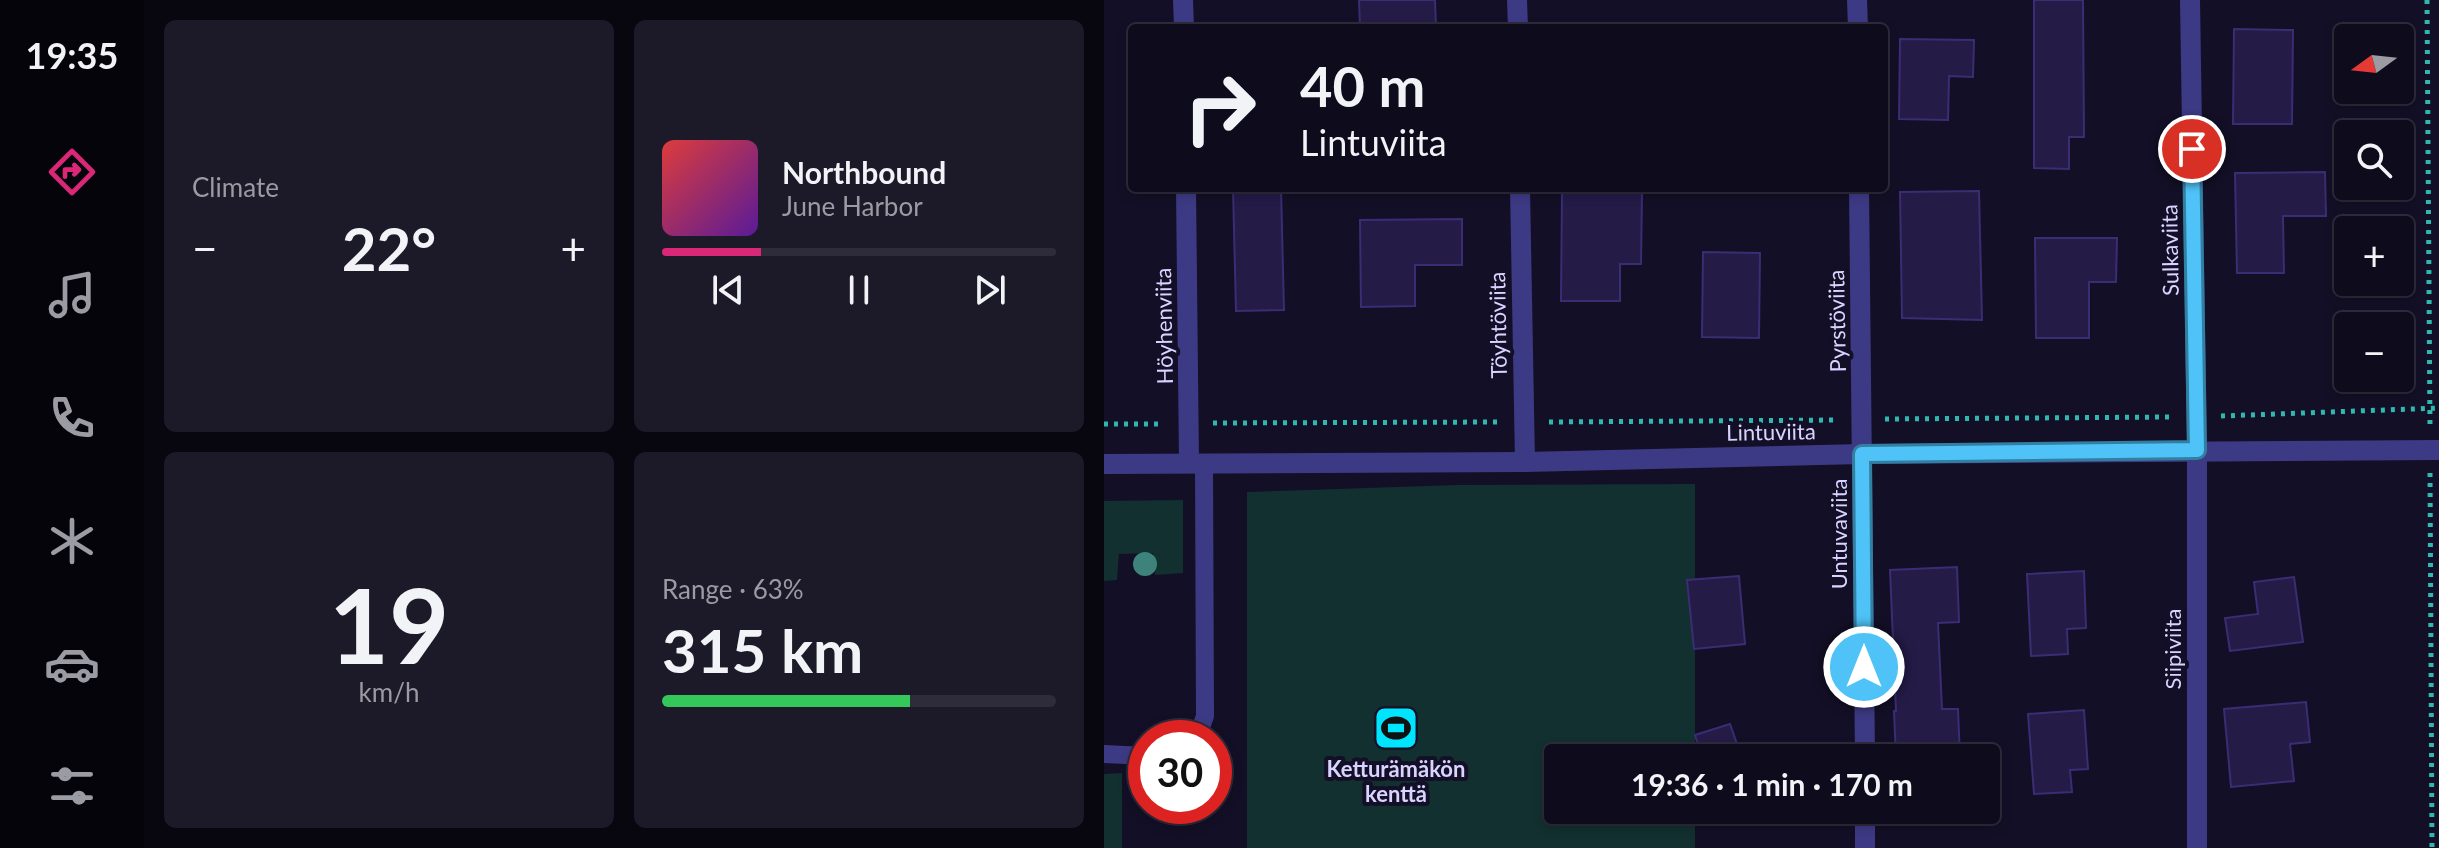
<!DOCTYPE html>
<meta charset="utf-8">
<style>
body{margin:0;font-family:Lato,sans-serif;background:#1c1929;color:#f1f3f6;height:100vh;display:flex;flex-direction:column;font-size:30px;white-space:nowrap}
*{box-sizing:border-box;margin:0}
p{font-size:26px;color:#9b9ba3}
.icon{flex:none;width:44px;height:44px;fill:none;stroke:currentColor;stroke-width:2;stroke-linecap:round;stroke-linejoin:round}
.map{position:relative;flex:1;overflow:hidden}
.sheet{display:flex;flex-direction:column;gap:20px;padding:20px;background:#08060f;width:960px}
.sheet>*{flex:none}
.hud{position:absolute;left:24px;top:24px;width:760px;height:168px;border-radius:8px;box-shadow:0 4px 12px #0003,0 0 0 2px #2e2b3b;background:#0e0b1c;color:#f1f3f6;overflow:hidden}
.needle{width:52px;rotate:255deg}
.tools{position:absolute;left:1230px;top:24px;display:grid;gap:16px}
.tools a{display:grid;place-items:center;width:80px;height:80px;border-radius:8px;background:#0e0b1c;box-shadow:0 4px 12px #0003,0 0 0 2px #2e2b3b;font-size:40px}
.speed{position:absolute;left:24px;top:720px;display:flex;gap:16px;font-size:40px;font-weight:700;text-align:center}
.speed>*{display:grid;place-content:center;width:104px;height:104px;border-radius:50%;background:#0e0b1c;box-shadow:0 4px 12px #0003,0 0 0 2px #2e2b3b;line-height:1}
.speed .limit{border:12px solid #d22;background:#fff;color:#111}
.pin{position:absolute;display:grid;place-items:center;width:68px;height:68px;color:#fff;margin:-34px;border:4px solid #fff;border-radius:50%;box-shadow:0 2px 8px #0007}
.me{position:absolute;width:88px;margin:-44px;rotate:0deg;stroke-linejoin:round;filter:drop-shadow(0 0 6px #0008)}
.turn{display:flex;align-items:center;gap:28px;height:168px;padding:0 40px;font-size:36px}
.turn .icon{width:104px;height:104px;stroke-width:2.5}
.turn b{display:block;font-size:56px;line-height:68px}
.big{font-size:60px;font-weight:700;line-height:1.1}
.sheet .widget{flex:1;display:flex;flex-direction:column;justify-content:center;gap:12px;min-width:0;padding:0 28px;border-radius:12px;background:#1c1929}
.sheet .dial{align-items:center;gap:0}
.dial b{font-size:104px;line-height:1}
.song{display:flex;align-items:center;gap:24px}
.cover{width:96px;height:96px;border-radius:12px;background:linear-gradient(135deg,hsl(0 70% 55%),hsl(270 70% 35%))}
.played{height:8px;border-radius:4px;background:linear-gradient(90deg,#db2777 25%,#2e2b3b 25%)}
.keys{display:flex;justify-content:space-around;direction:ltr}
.heat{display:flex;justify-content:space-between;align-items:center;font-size:44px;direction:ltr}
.charge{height:12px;border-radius:6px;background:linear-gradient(90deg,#34c759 63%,#2e2b3b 0)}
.sheet .tiles{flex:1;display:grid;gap:20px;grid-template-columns:repeat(2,1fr)}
.trip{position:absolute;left:440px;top:744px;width:456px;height:80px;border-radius:8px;background:#0e0b1c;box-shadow:0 4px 12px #0003,0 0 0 2px #2e2b3b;font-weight:700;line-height:80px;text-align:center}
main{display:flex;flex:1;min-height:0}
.tabs{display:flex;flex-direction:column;width:144px;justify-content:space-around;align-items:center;background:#06040b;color:#9b9ba3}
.tabs .icon{width:56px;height:56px}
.tabs .selected{color:#db2777}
.tabs b{font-size:36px;color:#f1f3f6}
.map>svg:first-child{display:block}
.green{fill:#12302f}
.building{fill:#241b47;stroke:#3b2d73;stroke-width:2}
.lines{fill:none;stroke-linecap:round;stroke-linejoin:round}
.path{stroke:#2fb8b0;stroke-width:5;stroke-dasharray:4 6;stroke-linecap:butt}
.service{stroke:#3d3a85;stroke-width:18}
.minor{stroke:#3d3a85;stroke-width:20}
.tree{fill:#3d827b}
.route-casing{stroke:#337fa1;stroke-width:20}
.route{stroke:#4fc3f7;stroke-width:14}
.labels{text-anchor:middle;stroke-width:8;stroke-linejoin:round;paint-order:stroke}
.street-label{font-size:22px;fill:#d9d4ff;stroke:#130f26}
.poi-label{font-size:22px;font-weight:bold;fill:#d9d4ff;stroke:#130f26}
</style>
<main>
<nav class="tabs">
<b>19:35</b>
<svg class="icon selected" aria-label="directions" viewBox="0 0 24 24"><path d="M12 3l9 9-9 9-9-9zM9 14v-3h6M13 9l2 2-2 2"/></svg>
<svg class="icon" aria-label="music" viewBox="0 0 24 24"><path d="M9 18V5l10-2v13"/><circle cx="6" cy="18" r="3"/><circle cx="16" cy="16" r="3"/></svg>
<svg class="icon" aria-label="phone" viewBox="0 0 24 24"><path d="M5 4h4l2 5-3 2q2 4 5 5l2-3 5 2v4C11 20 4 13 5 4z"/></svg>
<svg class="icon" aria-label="climate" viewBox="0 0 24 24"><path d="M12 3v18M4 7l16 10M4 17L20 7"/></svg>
<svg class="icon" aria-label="car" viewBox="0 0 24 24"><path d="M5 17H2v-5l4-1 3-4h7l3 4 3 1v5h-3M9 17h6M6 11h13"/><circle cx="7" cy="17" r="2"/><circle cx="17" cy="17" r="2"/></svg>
<svg class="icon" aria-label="filters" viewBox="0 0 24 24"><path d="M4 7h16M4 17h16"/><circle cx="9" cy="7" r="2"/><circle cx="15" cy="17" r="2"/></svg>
</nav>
<section class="sheet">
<div class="tiles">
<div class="widget"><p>Climate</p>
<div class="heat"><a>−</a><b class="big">22°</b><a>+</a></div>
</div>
<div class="widget">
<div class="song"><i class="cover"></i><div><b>Northbound</b><p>June Harbor</p></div></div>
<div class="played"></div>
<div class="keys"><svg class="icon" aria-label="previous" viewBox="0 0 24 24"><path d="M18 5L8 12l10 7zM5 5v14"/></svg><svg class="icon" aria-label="pause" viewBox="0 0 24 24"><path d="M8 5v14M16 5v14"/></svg><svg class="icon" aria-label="next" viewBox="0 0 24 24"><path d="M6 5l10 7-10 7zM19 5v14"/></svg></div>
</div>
<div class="widget dial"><b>19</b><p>km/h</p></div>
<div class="widget"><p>Range · 63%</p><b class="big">315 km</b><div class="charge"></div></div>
</div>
</section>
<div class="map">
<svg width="1335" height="848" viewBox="0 0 1335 848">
<rect width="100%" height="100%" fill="#130f26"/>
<g class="green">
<path d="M591,484V758H454V810H591V848H143V492L352,485Z"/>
<path d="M79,500V573L51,575L49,553L15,554L13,580L0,581V501Z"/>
<path d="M18,773V848H0V774Z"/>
</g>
<g class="building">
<path d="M255,0H331L332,28H256Z"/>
<path d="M930,0H979L980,137H965V169L930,168Z"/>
<path d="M1130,29L1189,30L1188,124H1129Z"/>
<path d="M796,39L870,40L869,77L845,76L844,120L795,119Z"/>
<path d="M1221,172L1222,216H1179L1180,273H1133L1131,173Z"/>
<path d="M129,188H177L180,310L132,311Z"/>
<path d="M875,191L878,320L798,318L796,192Z"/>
<path d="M458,193H538L537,264H516V301H457Z"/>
<path d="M358,219V265H311V306L257,307L256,220Z"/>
<path d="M931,238H1013L1012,282H985V338H932Z"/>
<path d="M599,252L656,253L655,338L598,337Z"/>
<path d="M853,567L855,622L834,623L838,709H854L856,758H792L790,711H792L786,570Z"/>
<path d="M980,571L982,628L963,629L964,654L927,656L923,574Z"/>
<path d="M635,576L641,644L590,649L583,580Z"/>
<path d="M1190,577L1199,642L1126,651L1121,618L1154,614L1150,582Z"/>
<path d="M1202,702L1206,742L1186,744L1190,781L1127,787L1120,709Z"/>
<path d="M980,710L984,769L966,770L968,792L930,794L924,714Z"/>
<path d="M626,724L638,758H598L591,735Z"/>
</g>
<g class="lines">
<g class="path">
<path d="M1323,0L1326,427"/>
<path d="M1117,416L1335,408"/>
<path d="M781,419L1067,417"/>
<path d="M445,422L735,420"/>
<path d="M109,423L395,422"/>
<path d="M0,424H59"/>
<path d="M1326,473L1328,848"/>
</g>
<g class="service">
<path d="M88,738L96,730L101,716L100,463"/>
<path d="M0,754L42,756"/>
</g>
<g class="minor">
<path d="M79,0L80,28"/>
<path d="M413,0L414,28"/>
<path d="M753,0L754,28"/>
<path d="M1086,0L1093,450V848"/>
<path d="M82,188L85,463"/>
<path d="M416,188L421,462"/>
<path d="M755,188L761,758"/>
<path d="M0,464L421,462L758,454L1335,450"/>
<path d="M761,810V848"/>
</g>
</g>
<circle class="tree" cx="41" cy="564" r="12"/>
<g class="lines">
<g class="route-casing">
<path id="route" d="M760,667L758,454L1093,450L1088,149"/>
</g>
<use href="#route" class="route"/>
</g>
<defs>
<g id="stadium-square" transform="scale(2.3)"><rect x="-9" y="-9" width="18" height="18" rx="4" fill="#00e5ff" stroke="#130f26"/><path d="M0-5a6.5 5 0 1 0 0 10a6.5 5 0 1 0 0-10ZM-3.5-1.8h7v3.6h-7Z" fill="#111"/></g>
</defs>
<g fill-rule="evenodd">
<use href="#stadium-square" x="292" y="728"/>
</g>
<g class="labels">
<g class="street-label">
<text transform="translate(1066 250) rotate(-91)" y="8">Sulkaviita</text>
<text transform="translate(733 321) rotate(-91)" y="8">Pyrstöviita</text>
<text transform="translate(394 325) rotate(-91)" y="8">Töyhtöviita</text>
<text transform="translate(60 326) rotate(-91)" y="8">Höyhenviita</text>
<text transform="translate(667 432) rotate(-1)" y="8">Lintuviita</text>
<text transform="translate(735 534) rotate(-90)" y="8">Untuvaviita</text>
<text transform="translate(1069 649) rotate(-90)" y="8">Siipiviita</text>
</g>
<g class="poi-label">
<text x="292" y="777">Ketturämäkön<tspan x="292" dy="25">kenttä</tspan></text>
</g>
</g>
</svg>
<div class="tools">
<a><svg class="needle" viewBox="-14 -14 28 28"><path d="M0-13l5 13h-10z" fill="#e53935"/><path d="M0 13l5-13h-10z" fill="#9b9ba3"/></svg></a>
<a><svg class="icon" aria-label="search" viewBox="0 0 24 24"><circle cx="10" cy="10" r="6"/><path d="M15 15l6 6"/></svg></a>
<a>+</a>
<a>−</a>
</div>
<div class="speed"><div class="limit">30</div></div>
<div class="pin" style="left:1088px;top:149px;background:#d93025"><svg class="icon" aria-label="arrive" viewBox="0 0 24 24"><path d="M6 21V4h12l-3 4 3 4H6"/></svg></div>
<svg class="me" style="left:760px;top:667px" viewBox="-20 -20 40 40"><circle r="17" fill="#4fc3f7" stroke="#fff" stroke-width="3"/><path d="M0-11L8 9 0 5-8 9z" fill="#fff"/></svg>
<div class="trip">19:36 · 1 min · 170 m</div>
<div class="hud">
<div class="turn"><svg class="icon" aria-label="right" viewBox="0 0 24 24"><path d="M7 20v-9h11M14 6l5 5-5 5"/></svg><div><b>40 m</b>Lintuviita</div></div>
</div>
</div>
</main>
